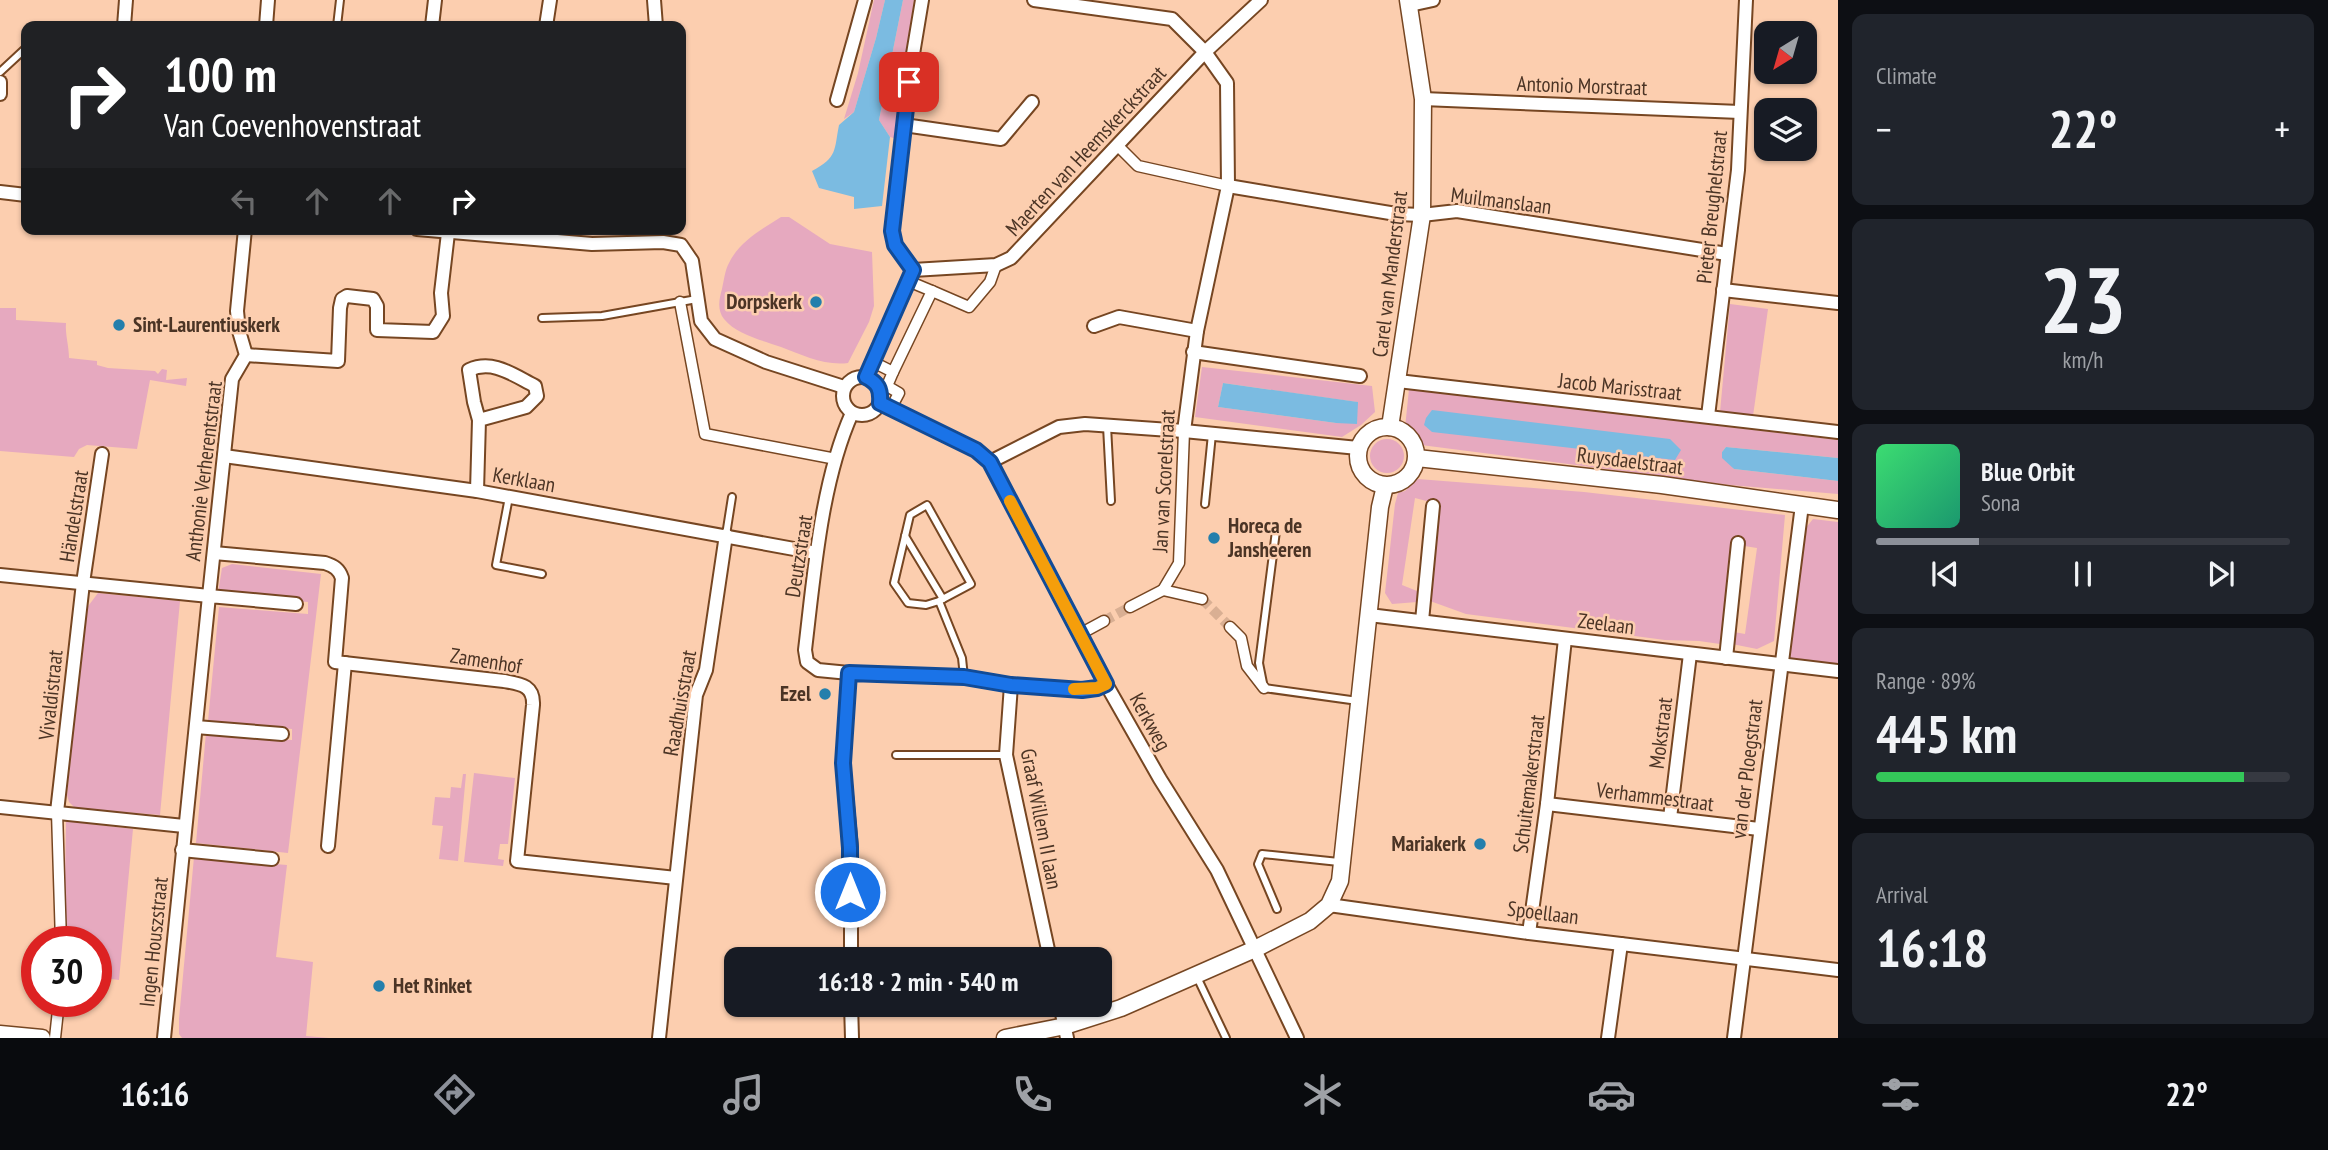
<!DOCTYPE html>
<meta charset="utf-8">
<style>
body{margin:0;font-family:"PT Sans Narrow",sans-serif;background:#20242c;color:#f1f3f6;height:100vh;display:flex;flex-direction:column;font-size:26px;white-space:nowrap}
*{box-sizing:border-box;margin:0}
p{font-size:23px;color:#9ea1a6}
.icon{flex:none;width:38px;height:38px;fill:none;stroke:currentColor;stroke-width:2;stroke-linecap:round;stroke-linejoin:round}
.map{position:relative;flex:1;overflow:hidden}
.sheet{display:flex;flex-direction:column;gap:14px;padding:14px;background:#0d0f14;width:490px}
.sheet>*{flex:none}
.banner{position:absolute;left:21px;top:21px;width:665px;height:214px;border-radius:14px;box-shadow:0 2px 5px #0004;background:#202124;color:#fff;overflow:hidden}
.needle{width:46px;rotate:217deg}
.tools{position:absolute;left:1754px;top:21px;display:grid;gap:14px}
.tools a{display:grid;place-items:center;width:63px;height:63px;border-radius:14px;background:#171b24;box-shadow:0 2px 5px #0004;font-size:35px}
.speed{position:absolute;left:21px;top:926px;display:flex;gap:14px;font-size:35px;font-weight:700;text-align:center}
.speed>*{display:grid;place-content:center;width:91px;height:91px;border-radius:50%;background:#171b24;box-shadow:0 2px 5px #0004;line-height:1}
.speed .limit{border:10px solid #d22;background:#fff;color:#111}
.pin{position:absolute;display:grid;place-items:center;width:60px;height:60px;color:#fff;margin:-30px;border-radius:14px;box-shadow:0 4px 10px #0006}
.me{position:absolute;width:77px;margin:-38px;rotate:0deg;stroke-linejoin:round;filter:drop-shadow(0 0 5px #0008)}
.turn{display:flex;align-items:center;gap:24px;height:147px;padding:0 28px;font-size:32px}
.turn .icon{width:91px;height:91px;stroke-width:2.5}
.turn b{display:block;font-size:49px;line-height:60px}
.lanes{display:flex;align-items:center;height:66px;padding:0 28px;background:#0003;justify-content:center;gap:35px;direction:ltr}
.lanes .off{opacity:.35}
.big{font-size:52px;font-weight:800;line-height:1.1}
.sheet .widget{flex:1;display:flex;flex-direction:column;justify-content:center;gap:10px;min-width:0;padding:0 24px;border-radius:14px;background:#20242c}
.sheet .dial{align-items:center;gap:0}
.dial b{font-size:91px;line-height:1}
.song{display:flex;align-items:center;gap:21px}
.cover{width:84px;height:84px;border-radius:10px;background:linear-gradient(135deg,hsl(140 70% 55%),hsl(160 70% 35%))}
.played{height:7px;border-radius:4px;background:linear-gradient(90deg,#8c9099 25%,#363941 25%)}
.keys{display:flex;justify-content:space-around;direction:ltr}
.heat{display:flex;justify-content:space-between;align-items:center;font-size:38px;direction:ltr}
.charge{height:10px;border-radius:5px;background:linear-gradient(90deg,#34c759 89%,#363941 0)}
.trip{position:absolute;left:724px;top:947px;width:388px;height:70px;border-radius:14px;background:#171b24;box-shadow:0 2px 5px #0004;font-weight:800;line-height:70px;text-align:center}
.tab-bar{display:flex;height:112px;justify-content:space-around;align-items:center;background:#090b0e;color:#9ea1a6}
.tab-bar .icon{width:49px;height:49px}
.tab-bar .selected{color:#8c9099}
.tab-bar b{font-size:32px;color:#f1f3f6}
main{display:flex;flex:1;min-height:0}
.map>svg:first-child{display:block}
.green{fill:#e6a9bf;fill-rule:evenodd}
.water{fill:#7bbbe1}
.lines{fill:none;stroke-linecap:round;stroke-linejoin:round}
.pedestrian-tunnel{stroke:#d9af93;stroke-width:10;stroke-dasharray:10 5;stroke-linecap:butt}
.service-casing{stroke:#764622;stroke-width:10}
.pedestrian-casing{stroke:#764622;stroke-width:13}
.minor-casing{stroke:#764622;stroke-width:16}
.tertiary-casing{stroke:#764622;stroke-width:19}
.service{stroke:#fff;stroke-width:6}
.pedestrian{stroke:#fff;stroke-width:10}
.minor{stroke:#fff;stroke-width:12}
.tertiary{stroke:#fff;stroke-width:16}
.route-casing{stroke:#114b97;stroke-width:18}
.route{stroke:#1a73e8;stroke-width:12}
.slow{stroke:#f59e0b;stroke-width:12}
.poi-dot{fill:#247fac;stroke:#fcceaf;stroke-width:2.5}
.labels{text-anchor:middle;stroke-width:5;stroke-linejoin:round;paint-order:stroke}
.street-label{font-size:21px;fill:#4b3425;stroke:#fcceaf}
.poi-label{font-size:21px;font-weight:bold;fill:#4b3425;stroke:#fcceaf;text-anchor:end}
</style>
<main>
<div class="map">
<svg width="1838" height="1038" viewBox="0 0 1838 1038">
<rect width="100%" height="100%" fill="#fcceaf"/>
<g class="green">
<path d="M874,0H885L876,38L854,112L844,119L858,73Z"/>
<path d="M903,0H914L901,87L897,139L890,137L879,120Z"/>
<path d="M781,217H789L830,244L872,252L874,306L869,322L848,363C825,366 802,355 781,347C762,340 737,335 724,319C717,310 719,299 722,289C724,280 725,270 729,263C739,242 762,229 781,217Z"/>
<path d="M1730,304L1768,309L1753,416L1720,412Z"/>
<path d="M0,308H16V320L66,323C65,334 69,346 69,358L97,361V365L108,368L155,371L158,374L162,369L167,370L166,380L187,378L186,386L150,380L137,449L87,445L79,449L74,457L0,451Z"/>
<path d="M1202,367L1372,386L1375,412L1361,425L1342,437L1195,417ZM1223,383L1357,402V423H1336L1218,407Z"/>
<path d="M1409,389L1838,440V458L1726,447L1722,452L1734,469L1838,481V494L1730,485L1421,445L1405,428Z"/>
<circle cx="1387" cy="456" r="17"/>
<path d="M1418,479L1584,492L1785,515L1774,641L1757,649L1732,644L1734,632L1745,634L1757,548L1732,544L1720,644L1699,641L1665,640L1466,614L1430,601L1438,504L1415,498L1402,585L1417,591V602L1392,604L1385,593L1395,504L1398,493L1405,491Z"/>
<path d="M1813,519L1838,522V668L1792,663L1788,655L1801,534Z"/>
<path d="M232,564L321,574L288,853L196,843L206,733L292,740V729L208,721L219,607L308,614V602L230,596L218,593L222,568Z"/>
<path d="M98,593L180,601L160,815L75,808L69,802L67,795L86,609Z"/>
<path d="M474,773L515,778L508,844H500L498,859L504,860L503,866L464,862Z"/>
<path d="M463,774H466L458,861L439,859L443,826L432,825L435,797L450,798L451,787L461,788Z"/>
<path d="M66,821L133,829L119,980L96,977V942H64Z"/>
<path d="M194,857L287,865L276,957L313,962L306,1036L329,1038H182L179,1034V1019Z"/>
</g>
<g class="water">
<path d="M885,0H903L879,120L890,137L882,206L854,209V197L819,188L812,171C838,157 834,150 839,125L854,112L876,38Z"/>
<path d="M1223,383L1358,402L1357,424L1336,423L1218,407Z"/>
<path d="M1432,410L1670,439L1681,450L1675,460L1432,432L1424,425L1426,418Z"/>
<path d="M1726,447L1838,458V481L1734,469L1722,458V452Z"/>
</g>
<g class="lines">
<g class="pedestrian-tunnel">
<path d="M1202,599L1230,627"/>
<path d="M1104,621L1130,607"/>
</g>
<g class="service-casing">
<g id="service">
<path d="M337,26L340,0"/>
<path d="M0,72L26,48"/>
<path d="M542,318L602,316L697,299"/>
<path d="M1107,426L1111,501"/>
<path d="M509,497L496,565L542,574"/>
<path d="M1205,504L1212,434"/>
<path d="M1276,531L1259,663L1264,688L1358,701"/>
<path d="M726,535L732,497"/>
<path d="M905,536L943,599"/>
<path d="M939,601L971,584L927,505L910,515L894,583L908,603L926,605L939,601L962,658L964,677"/>
<path d="M896,755H1006"/>
<path d="M1277,909L1258,864L1262,854L1339,862"/>
<path d="M1197,977L1226,1038"/>
</g>
</g>
<g class="pedestrian-casing">
<g id="pedestrian">
<path d="M1118,146L1138,166L1228,186"/>
<path d="M908,281L932,291"/>
<path d="M680,302L705,434L836,459"/>
<path d="M873,362L893,372L887,386L899,393L891,408"/>
<path d="M893,372L932,291L969,307L990,282L996,265"/>
<path d="M1163,590L1179,563L1184,431"/>
<path d="M1163,590L1202,599"/>
<path d="M1130,607L1163,590"/>
<path d="M1230,627L1241,638L1247,666L1264,688"/>
<path d="M1080,634L1104,621"/>
<path d="M57,812L61,942"/>
<path d="M55,1038L59,1001"/>
</g>
</g>
<g class="minor-casing">
<g id="minor">
<path d="M654,0L656,26"/>
<path d="M1034,0L1172,19L1205,52L1227,83L1228,186L1197,331L1184,431"/>
<path d="M1410,5L1433,0"/>
<path d="M124,26L126,0"/>
<path d="M266,26L268,0"/>
<path d="M432,26L435,0"/>
<path d="M546,26L550,0"/>
<path d="M0,82V94"/>
<path d="M1423,99L1740,112"/>
<path d="M837,100L865,0"/>
<path d="M904,125L1001,139L1032,102"/>
<path d="M1228,186L1396,214L1422,215L1457,211L1727,254"/>
<path d="M0,192L26,195"/>
<path d="M417,229L592,244L663,242L681,245L692,261L701,321L715,339L766,362L844,387"/>
<path d="M913,270L996,265L1011,258L1205,52L1261,0"/>
<path d="M913,270L895,245L892,231L912,60L922,0"/>
<path d="M1723,290L1838,303"/>
<path d="M1094,326L1119,317L1197,331"/>
<path d="M1193,352L1360,376"/>
<path d="M246,355L338,361L340,308L342,299L347,296L373,299L377,306V330L433,332L443,316L441,293L448,233"/>
<circle cx="862" cy="396" r="19"/>
<path d="M866,377L913,270"/>
<path d="M1398,381L1838,432"/>
<path d="M880,403L976,450L990,462L1106,684L1160,779L1217,870L1297,1038"/>
<path d="M852,413C821,482 814,575 805,650L807,662L818,670L849,673L964,677L1011,685L1082,690L1096,688L1106,684"/>
<path d="M1708,416L1738,170L1746,0"/>
<path d="M224,456L477,491L816,553"/>
<path d="M990,462L1059,427L1085,424L1184,431L1358,448"/>
<path d="M477,491L479,420L474,402L469,370C493,359 513,375 535,386L537,396L526,407L479,420"/>
<path d="M214,553L325,563C334,566 339,569 342,578L335,662L504,681C520,684 534,685 533,705L517,861L676,878"/>
<path d="M0,575L209,596L232,379L246,355L239,331L237,311L245,229"/>
<path d="M1369,615L1838,671"/>
<path d="M1422,621L1433,506"/>
<path d="M1726,658L1738,543"/>
<path d="M849,673L843,763L851,848V959"/>
<path d="M1011,685L1006,755L1050,959"/>
<path d="M196,727L282,734"/>
<path d="M1547,804L1759,829"/>
<path d="M0,807L184,826"/>
<path d="M57,812L83,583L102,454"/>
<path d="M1670,818L1690,654"/>
<path d="M328,846L345,663"/>
<path d="M182,850L272,859"/>
<path d="M1329,905L1529,933L1838,970"/>
<path d="M1529,933L1547,804L1565,639"/>
<path d="M851,1004L852,1038"/>
<path d="M1060,1004L1067,1038"/>
<path d="M164,1038L209,596L296,604"/>
<path d="M659,1038L696,695L706,670L726,535"/>
<path d="M1608,1038L1621,944"/>
<path d="M1734,1038L1802,505"/>
</g>
</g>
<g class="tertiary-casing">
<g id="tertiary">
<circle cx="1387" cy="456" r="29"/>
<path d="M1390,427L1422,215L1423,99L1408,0"/>
<path d="M1417,458L1662,485L1838,510"/>
<path d="M0,1034L42,1038"/>
<path d="M1005,1038L1065,1026L1121,1008L1255,949L1310,921L1329,905L1340,881L1380,507L1385,486"/>
</g>
</g>
<use href="#service" class="service"/>
<use href="#pedestrian" class="pedestrian"/>
<use href="#minor" class="minor"/>
<use href="#tertiary" class="tertiary"/>
</g>
<g class="lines">
<g class="route-casing">
<path id="route" d="M850,892V848L843,763L849,673L964,677L1011,685L1082,690L1097,688L1106,684L990,462L976,450L880,403C881,389 878,383 866,377L913,270L895,245L892,231L909,82"/>
</g>
<use href="#route" class="route"/>
<path class="slow" d="M1010,501L1106,684L1097,688L1074,689"/>
</g>
<g class="poi-dot">
<circle cx="816" cy="302" r="7"/>
<circle cx="119" cy="325" r="7"/>
<circle cx="1214" cy="538" r="7"/>
<circle cx="825" cy="694" r="7"/>
<circle cx="1480" cy="844" r="7"/>
<circle cx="379" cy="986" r="7"/>
</g>
<g class="labels">
<g class="street-label">
<text transform="translate(1582 86) rotate(2)" y="7">Antonio Morstraat</text>
<text transform="translate(1086 151) rotate(-47)" y="7">Maerten van Heemskerckstraat</text>
<text transform="translate(1501 201) rotate(7)" y="7">Muilmanslaan</text>
<text transform="translate(1712 207) rotate(-84)" y="7">Pieter Breughelstraat</text>
<text transform="translate(1390 274) rotate(-83)" y="7">Carel van Manderstraat</text>
<text transform="translate(1620 387) rotate(6)" y="7">Jacob Marisstraat</text>
<text transform="translate(1630 461) rotate(7)" y="7">Ruysdaelstraat</text>
<text transform="translate(204 471) rotate(-83)" y="7">Anthonie Verherentstraat</text>
<text transform="translate(524 480) rotate(10)" y="7">Kerklaan</text>
<text transform="translate(1164 481) rotate(-87)" y="7">Jan van Scorelstraat</text>
<text transform="translate(74 516) rotate(-81)" y="7">Händelstraat</text>
<text transform="translate(799 556) rotate(-81)" y="7">Deutzstraat</text>
<text transform="translate(1606 624) rotate(7)" y="7">Zeelaan</text>
<text transform="translate(486 661) rotate(9)" y="7">Zamenhof</text>
<text transform="translate(51 695) rotate(-84)" y="7">Vivaldistraat</text>
<text transform="translate(680 703) rotate(-80)" y="7">Raadhuisstraat</text>
<text transform="translate(1150 722) rotate(61)" y="7">Kerkweg</text>
<text transform="translate(1661 733) rotate(-83)" y="7">Mokstraat</text>
<text transform="translate(1747 769) rotate(-83)" y="7">van der Ploegstraat</text>
<text transform="translate(1529 784) rotate(-83)" y="7">Schuitemakerstraat</text>
<text transform="translate(1655 797) rotate(7)" y="7">Verhammestraat</text>
<text transform="translate(1041 819) rotate(79)" y="7">Graaf Willem II laan</text>
<text transform="translate(1543 913) rotate(7)" y="7">Spoellaan</text>
<text transform="translate(154 942) rotate(-84)" y="7">Ingen Houszstraat</text>
</g>
<g class="poi-label">
<text x="802" y="309">Dorpskerk</text>
<text x="133" y="332" text-anchor="start">Sint-Laurentiuskerk</text>
<text x="1228" y="533" text-anchor="start">Horeca de<tspan x="1228" dy="24">Jansheeren</tspan></text>
<text x="811" y="701">Ezel</text>
<text x="1466" y="851">Mariakerk</text>
<text x="393" y="993" text-anchor="start">Het Rinket</text>
</g>
</g>
</svg>
<div class="tools">
<a><svg class="needle" viewBox="-14 -14 28 28"><path d="M0-13l5 13h-10z" fill="#e53935"/><path d="M0 13l5-13h-10z" fill="#9ea1a6"/></svg></a>
<a><svg class="icon" aria-label="layers" viewBox="0 0 24 24"><path d="M12 4l9 5-9 5-9-5zM3 14l9 5 9-5"/></svg></a>
</div>
<div class="speed"><div class="limit">30</div></div>
<div class="pin" style="left:909px;top:82px;background:#d93025"><svg class="icon" aria-label="arrive" viewBox="0 0 24 24"><path d="M6 21V4h12l-3 4 3 4H6"/></svg></div>
<svg class="me" style="left:850px;top:892px" viewBox="-20 -20 40 40"><circle r="17" fill="#1a73e8" stroke="#fff" stroke-width="3"/><path d="M0-11L8 9 0 5-8 9z" fill="#fff"/></svg>
<div class="trip">16:18 · 2 min · 540 m</div>
<div class="banner">
<div class="turn"><svg class="icon" aria-label="right" viewBox="0 0 24 24"><path d="M7 20v-9h11M14 6l5 5-5 5"/></svg><div><b>100 m</b>Van Coevenhovenstraat</div></div>
<div class="lanes"><svg class="icon off" aria-label="left" viewBox="0 0 24 24"><path d="M17 20v-9H6M10 6l-5 5 5 5"/></svg><svg class="icon off" aria-label="ahead" viewBox="0 0 24 24"><path d="M12 20V5M6 11l6-6 6 6"/></svg><svg class="icon off" aria-label="ahead" viewBox="0 0 24 24"><path d="M12 20V5M6 11l6-6 6 6"/></svg><svg class="icon" aria-label="right" viewBox="0 0 24 24"><path d="M7 20v-9h11M14 6l5 5-5 5"/></svg></div>
</div>
</div>
<section class="sheet">
<div class="widget"><p>Climate</p>
<div class="heat"><a>−</a><b class="big">22°</b><a>+</a></div>
</div>
<div class="widget dial"><b>23</b><p>km/h</p></div>
<div class="widget">
<div class="song"><i class="cover"></i><div><b>Blue Orbit</b><p>Sona</p></div></div>
<div class="played"></div>
<div class="keys"><svg class="icon" aria-label="previous" viewBox="0 0 24 24"><path d="M18 5L8 12l10 7zM5 5v14"/></svg><svg class="icon" aria-label="pause" viewBox="0 0 24 24"><path d="M8 5v14M16 5v14"/></svg><svg class="icon" aria-label="next" viewBox="0 0 24 24"><path d="M6 5l10 7-10 7zM19 5v14"/></svg></div>
</div>
<div class="widget"><p>Range · 89%</p><b class="big">445 km</b><div class="charge"></div></div>
<div class="widget"><p>Arrival</p><b class="big">16:18</b></div>
</section>
</main>
<nav class="tab-bar">
<b>16:16</b>
<svg class="icon selected" aria-label="directions" viewBox="0 0 24 24"><path d="M12 3l9 9-9 9-9-9zM9 14v-3h6M13 9l2 2-2 2"/></svg>
<svg class="icon" aria-label="music" viewBox="0 0 24 24"><path d="M9 18V5l10-2v13"/><circle cx="6" cy="18" r="3"/><circle cx="16" cy="16" r="3"/></svg>
<svg class="icon" aria-label="phone" viewBox="0 0 24 24"><path d="M5 4h4l2 5-3 2q2 4 5 5l2-3 5 2v4C11 20 4 13 5 4z"/></svg>
<svg class="icon" aria-label="climate" viewBox="0 0 24 24"><path d="M12 3v18M4 7l16 10M4 17L20 7"/></svg>
<svg class="icon" aria-label="car" viewBox="0 0 24 24"><path d="M5 17H2v-5l4-1 3-4h7l3 4 3 1v5h-3M9 17h6M6 11h13"/><circle cx="7" cy="17" r="2"/><circle cx="17" cy="17" r="2"/></svg>
<svg class="icon" aria-label="filters" viewBox="0 0 24 24"><path d="M4 7h16M4 17h16"/><circle cx="9" cy="7" r="2"/><circle cx="15" cy="17" r="2"/></svg>
<b>22°</b>
</nav>
